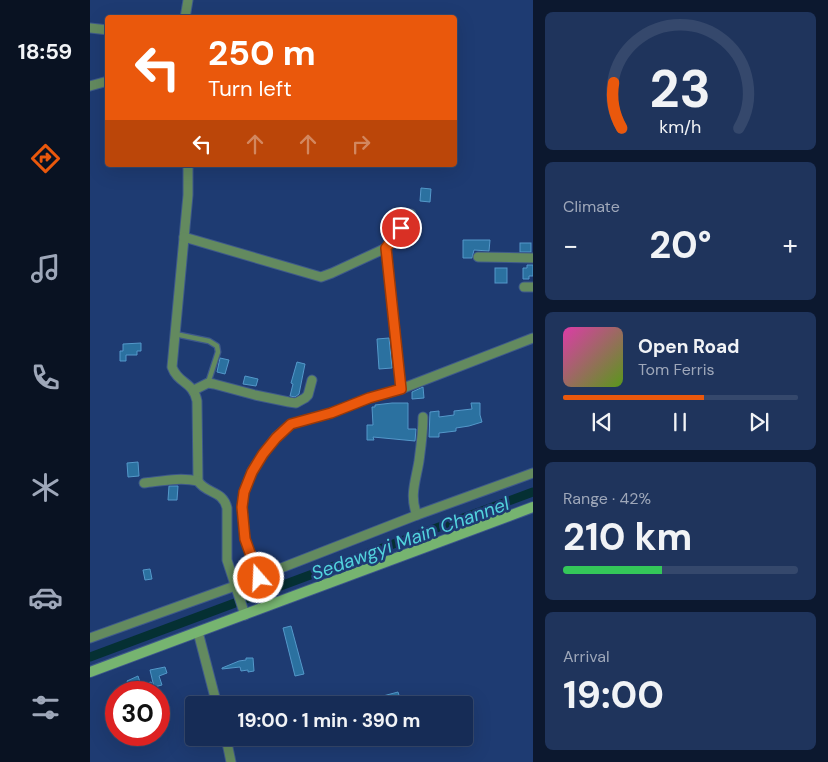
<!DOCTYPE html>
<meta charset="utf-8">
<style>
body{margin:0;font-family:"DM Sans",sans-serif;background:#1f345c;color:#f1f3f6;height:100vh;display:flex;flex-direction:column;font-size:19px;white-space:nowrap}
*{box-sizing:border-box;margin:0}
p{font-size:16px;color:#9ea7b9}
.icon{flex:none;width:28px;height:28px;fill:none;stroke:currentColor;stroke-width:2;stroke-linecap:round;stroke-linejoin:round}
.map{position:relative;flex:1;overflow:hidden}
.drawer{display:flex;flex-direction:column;gap:12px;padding:12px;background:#0c182f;width:295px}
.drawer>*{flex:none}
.banner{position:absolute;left:15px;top:15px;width:352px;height:152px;border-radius:5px;box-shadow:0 5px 20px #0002,0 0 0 1px #35486c;background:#ea580c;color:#fff;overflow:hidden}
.speed{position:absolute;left:15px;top:681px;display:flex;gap:10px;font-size:25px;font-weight:700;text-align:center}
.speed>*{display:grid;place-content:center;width:65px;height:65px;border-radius:50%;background:#162c56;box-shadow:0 5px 20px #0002,0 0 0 1px #35486c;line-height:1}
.speed .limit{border:8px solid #d22;background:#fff;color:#111}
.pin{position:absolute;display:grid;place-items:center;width:42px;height:42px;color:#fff;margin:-21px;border:2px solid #fff;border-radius:50%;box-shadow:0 1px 5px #0007}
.me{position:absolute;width:55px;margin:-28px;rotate:341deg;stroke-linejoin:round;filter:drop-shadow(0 0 4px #0008)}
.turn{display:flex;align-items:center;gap:18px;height:105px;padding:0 20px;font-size:22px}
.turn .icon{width:65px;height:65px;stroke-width:2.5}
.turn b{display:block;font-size:35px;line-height:42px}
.lanes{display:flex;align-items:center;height:48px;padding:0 20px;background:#0003;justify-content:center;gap:25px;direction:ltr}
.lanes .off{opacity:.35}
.big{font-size:38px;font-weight:700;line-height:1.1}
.drawer .card{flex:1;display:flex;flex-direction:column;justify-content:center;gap:8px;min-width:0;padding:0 18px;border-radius:8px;background:#1f345c}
.drawer .dial{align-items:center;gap:0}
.dial svg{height:130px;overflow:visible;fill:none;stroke:#35486c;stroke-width:7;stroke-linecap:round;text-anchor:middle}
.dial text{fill:#f1f3f6;stroke:none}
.song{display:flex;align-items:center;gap:15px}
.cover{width:60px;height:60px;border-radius:8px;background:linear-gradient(135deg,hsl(320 70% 55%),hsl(90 70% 35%))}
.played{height:5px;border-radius:2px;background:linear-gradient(90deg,#ea580c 60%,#35486c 60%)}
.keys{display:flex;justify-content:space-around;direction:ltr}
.heat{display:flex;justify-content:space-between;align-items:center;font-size:28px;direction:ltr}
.charge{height:8px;border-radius:4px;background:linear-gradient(90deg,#34c759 42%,#35486c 0)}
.trip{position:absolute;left:95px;top:696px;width:288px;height:50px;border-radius:5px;background:#162c56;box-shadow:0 5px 20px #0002,0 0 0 1px #35486c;font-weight:700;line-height:50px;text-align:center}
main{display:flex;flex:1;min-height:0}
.menu{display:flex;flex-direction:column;width:90px;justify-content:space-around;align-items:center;background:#091222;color:#9ea7b9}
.menu .icon{width:35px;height:35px}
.menu .selected{color:#ea580c}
.menu b{font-size:22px;color:#f1f3f6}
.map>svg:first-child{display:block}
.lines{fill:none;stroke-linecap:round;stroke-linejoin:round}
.canal{stroke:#053033;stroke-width:9}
.building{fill:#2b71a0;stroke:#5498ca}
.lane-casing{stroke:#3e598b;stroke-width:7}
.street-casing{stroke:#3e598b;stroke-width:11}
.secondary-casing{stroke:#3e598b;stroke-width:12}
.lane{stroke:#638a5f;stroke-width:4.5}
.street{stroke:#638a5f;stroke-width:9}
.secondary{stroke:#76b470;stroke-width:10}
.route-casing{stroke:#983908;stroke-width:12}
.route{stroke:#ea580c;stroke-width:9}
.labels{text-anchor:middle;stroke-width:5;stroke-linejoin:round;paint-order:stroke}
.water-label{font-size:19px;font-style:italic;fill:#52d3dd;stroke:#1e3b72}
</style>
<main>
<nav class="menu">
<b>18:59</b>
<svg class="icon selected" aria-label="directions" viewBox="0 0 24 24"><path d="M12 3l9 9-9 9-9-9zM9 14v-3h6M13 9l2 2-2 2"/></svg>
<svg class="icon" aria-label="music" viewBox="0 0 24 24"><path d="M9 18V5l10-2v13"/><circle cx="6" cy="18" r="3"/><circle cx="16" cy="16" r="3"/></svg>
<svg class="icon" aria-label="phone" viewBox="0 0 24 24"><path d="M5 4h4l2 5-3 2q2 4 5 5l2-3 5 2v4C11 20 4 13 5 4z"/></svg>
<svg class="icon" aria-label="climate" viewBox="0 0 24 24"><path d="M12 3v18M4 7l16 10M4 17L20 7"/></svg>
<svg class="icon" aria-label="car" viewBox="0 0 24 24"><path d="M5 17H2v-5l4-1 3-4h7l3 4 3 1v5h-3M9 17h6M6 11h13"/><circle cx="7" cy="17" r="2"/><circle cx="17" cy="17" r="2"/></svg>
<svg class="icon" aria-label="filters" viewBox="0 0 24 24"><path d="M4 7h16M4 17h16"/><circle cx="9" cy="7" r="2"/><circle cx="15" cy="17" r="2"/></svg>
</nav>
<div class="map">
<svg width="443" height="762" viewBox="0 0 443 762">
<rect width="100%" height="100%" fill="#1e3b72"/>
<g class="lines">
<path class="canal" d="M0,657L443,492"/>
</g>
<g class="building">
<path d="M331,188L341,189L340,202L330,201Z"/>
<path d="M373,240H400L399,251L384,250L382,258H373Z"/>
<rect x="430" y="243" width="11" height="9"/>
<path d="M437,265H443V276H439V279H433V268H437Z"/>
<rect x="405" y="268" width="12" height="15"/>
<path d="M299,338L302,368L289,369L287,339Z"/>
<path d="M51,343V351H47V355H36V361H30V351H33V344Z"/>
<path d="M130,358L139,360L135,374L127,372Z"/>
<path d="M207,362L215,364L209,394L205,397L200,396L203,384L201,383Z"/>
<path d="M155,376L168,379L166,386L153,384Z"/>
<path d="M333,387L334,398L322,399V392Z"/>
<path d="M302,403H318V429H326L325,441L283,437L284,440H277V425H283L282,407H285V405Z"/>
<path d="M381,403H390V415L392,422L379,426L366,428V431L349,433V437H339L340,412L349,411V417L364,415V411L382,409Z"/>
<path d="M48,462L49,476L38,477L37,463Z"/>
<path d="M79,486H88L87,500H78Z"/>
<path d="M60,569L62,579L55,580L53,570Z"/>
<path d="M201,626L214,674L205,676L193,628Z"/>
<path d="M156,658H163L164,671L158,672V670L151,671L150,667L132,669V668L149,661L156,660Z"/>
<path d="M75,667L77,673L69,676L72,685L64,687L60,670Z"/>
<path d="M48,676L51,685L61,682L63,690L55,692H41L37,681Z"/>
<path d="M308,692L312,705H295L293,696Z"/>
</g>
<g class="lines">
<g class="lane-casing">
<path id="lane" d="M85,334L119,341L127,346L128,352L118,383"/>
</g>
<g class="street-casing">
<g id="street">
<path d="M95,18L98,0"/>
<path d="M0,28L18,30"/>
<path d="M0,86L18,81"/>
<path d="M98,165V195L82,367C88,384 103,381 107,401L108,481C116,494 133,490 137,508V560L155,615"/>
<path d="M94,237L231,277L242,273L296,248L311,389"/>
<path d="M296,248L321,214"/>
<path d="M388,257L443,258"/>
<path d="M434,287H443"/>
<path d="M104,390L118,383L124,384L165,395L199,402L206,403L215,398L218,395L222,380"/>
<path d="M54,483C72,481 90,477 108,481"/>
<path d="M327,515C319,496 326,480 329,461C331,446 333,432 333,417"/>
<path d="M169,578L155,539L152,507L154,492L162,471L173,454L186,437L201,424L241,413L279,398L311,389L443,338"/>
<path d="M108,632L127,705"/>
<path d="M0,638L145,586L327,515L443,473"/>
<path d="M136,738L141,762"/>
</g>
</g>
<g class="secondary-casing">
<path id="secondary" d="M0,672L443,507"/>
</g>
<use href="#lane" class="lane"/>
<use href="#street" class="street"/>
<use href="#secondary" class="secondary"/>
</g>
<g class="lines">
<g class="route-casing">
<path id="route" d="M169,578L155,539L152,507L154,492L162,472L173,454L186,438L201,424L241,413L279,398L311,389L296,248L311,228"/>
</g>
<use href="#route" class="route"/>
</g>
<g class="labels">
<g class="water-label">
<text transform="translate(320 538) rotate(-20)" y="7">Sedawgyi Main Channel</text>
</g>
</g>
</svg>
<div class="speed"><div class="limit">30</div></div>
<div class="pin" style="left:311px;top:228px;background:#d93025"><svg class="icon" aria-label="arrive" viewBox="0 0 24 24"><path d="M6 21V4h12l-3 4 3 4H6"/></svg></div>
<svg class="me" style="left:169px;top:578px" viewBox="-20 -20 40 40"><circle r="17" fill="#ea580c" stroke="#fff" stroke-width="3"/><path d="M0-11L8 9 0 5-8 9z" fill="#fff"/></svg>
<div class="trip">19:00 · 1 min · 390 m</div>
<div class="banner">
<div class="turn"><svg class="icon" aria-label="left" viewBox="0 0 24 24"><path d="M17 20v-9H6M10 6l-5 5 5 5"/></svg><div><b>250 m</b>Turn left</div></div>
<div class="lanes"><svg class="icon" aria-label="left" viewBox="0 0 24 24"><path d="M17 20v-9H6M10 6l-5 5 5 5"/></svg><svg class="icon off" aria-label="ahead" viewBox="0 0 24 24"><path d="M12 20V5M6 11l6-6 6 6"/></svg><svg class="icon off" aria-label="ahead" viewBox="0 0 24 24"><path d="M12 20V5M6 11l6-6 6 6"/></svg><svg class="icon off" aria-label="right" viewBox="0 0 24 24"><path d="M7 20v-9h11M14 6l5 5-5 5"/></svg></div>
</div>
</div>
<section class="drawer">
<div class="card dial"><svg viewBox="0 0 100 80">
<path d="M14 69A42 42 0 1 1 86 69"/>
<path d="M14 69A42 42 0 0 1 9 41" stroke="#ea580c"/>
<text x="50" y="56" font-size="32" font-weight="700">23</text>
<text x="50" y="72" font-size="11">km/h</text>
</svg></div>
<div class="card"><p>Climate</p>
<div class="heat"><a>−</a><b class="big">20°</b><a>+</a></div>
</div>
<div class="card">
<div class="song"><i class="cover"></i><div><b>Open Road</b><p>Tom Ferris</p></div></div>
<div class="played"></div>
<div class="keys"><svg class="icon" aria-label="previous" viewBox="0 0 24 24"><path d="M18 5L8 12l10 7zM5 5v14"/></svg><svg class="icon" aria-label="pause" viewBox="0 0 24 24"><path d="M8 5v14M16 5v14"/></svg><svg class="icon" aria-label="next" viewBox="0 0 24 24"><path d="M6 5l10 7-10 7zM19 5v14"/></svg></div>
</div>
<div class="card"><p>Range · 42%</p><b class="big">210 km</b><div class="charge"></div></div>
<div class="card"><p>Arrival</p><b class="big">19:00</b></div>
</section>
</main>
